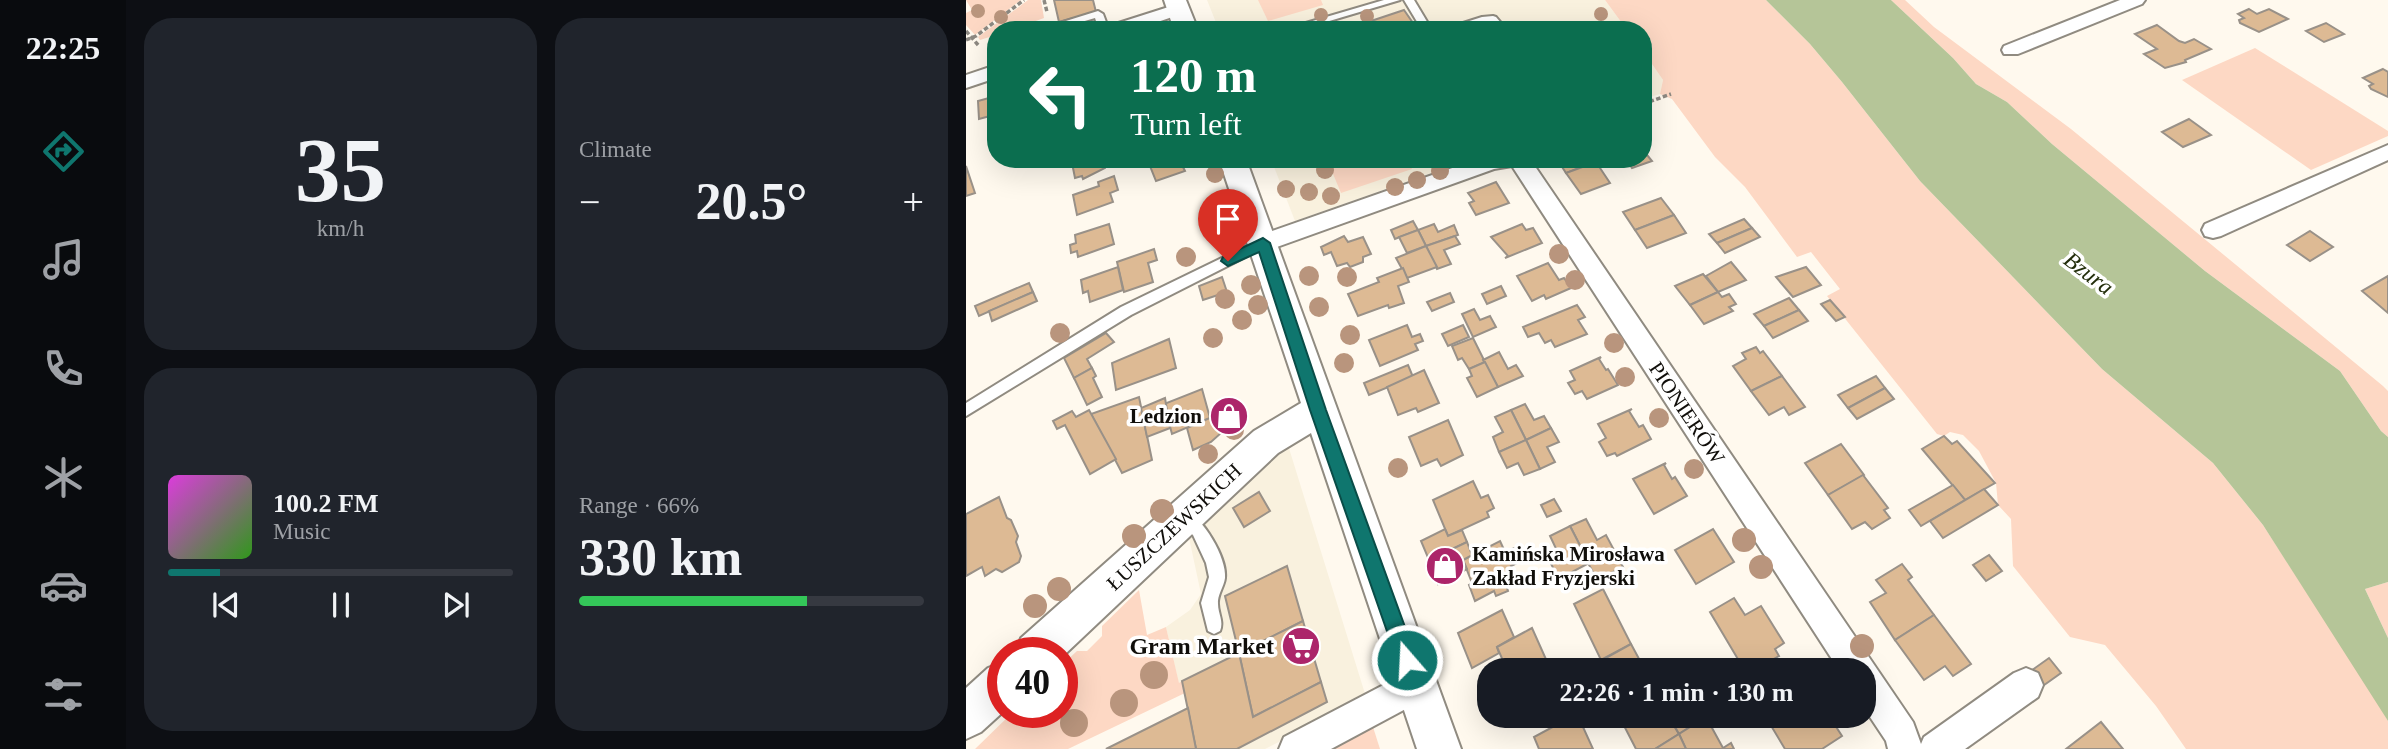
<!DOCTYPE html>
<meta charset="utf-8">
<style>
body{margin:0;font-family:Georgia,serif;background:#20242c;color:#f1f3f6;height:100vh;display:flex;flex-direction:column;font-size:26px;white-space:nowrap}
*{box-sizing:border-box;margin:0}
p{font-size:23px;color:#9ea1a6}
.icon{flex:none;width:38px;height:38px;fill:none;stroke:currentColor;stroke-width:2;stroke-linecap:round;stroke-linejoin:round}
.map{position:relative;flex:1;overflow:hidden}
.sheet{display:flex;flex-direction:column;gap:18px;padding:18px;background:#0d0f14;width:840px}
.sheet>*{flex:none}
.guide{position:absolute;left:21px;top:21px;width:665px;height:147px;border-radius:28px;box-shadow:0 7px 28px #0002;background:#0b6e4f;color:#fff;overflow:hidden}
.speed{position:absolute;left:21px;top:637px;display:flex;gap:14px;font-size:35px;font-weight:700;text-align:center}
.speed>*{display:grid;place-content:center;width:91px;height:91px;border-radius:50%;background:#171b24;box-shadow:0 7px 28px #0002;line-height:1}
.speed .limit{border:10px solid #d22;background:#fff;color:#111}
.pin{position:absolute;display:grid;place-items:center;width:60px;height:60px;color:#fff;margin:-72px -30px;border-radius:50% 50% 50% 0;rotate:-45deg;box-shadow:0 0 7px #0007}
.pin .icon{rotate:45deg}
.me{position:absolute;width:77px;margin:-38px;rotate:341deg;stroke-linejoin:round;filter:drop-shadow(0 0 5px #0008)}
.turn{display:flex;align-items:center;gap:24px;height:147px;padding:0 28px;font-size:32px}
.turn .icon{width:91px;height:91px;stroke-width:2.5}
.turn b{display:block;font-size:49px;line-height:60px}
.big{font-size:52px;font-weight:600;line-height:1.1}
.sheet .card{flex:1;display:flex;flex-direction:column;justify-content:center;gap:10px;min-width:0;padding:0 24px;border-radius:28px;background:#20242c}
.sheet .dial{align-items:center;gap:0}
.dial b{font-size:91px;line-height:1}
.song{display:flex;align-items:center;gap:21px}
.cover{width:84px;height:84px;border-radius:10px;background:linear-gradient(135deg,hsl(300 70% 55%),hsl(110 70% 35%))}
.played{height:7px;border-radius:4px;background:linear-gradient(90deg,#0f766e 15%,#363941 15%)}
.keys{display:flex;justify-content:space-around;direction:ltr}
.heat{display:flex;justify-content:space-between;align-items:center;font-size:38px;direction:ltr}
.charge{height:10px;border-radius:5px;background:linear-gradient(90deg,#34c759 66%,#363941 0)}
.sheet .tiles{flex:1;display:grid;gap:18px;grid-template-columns:repeat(2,1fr)}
.trip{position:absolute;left:511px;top:658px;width:399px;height:70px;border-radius:28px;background:#171b24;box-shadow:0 7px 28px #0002;font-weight:600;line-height:70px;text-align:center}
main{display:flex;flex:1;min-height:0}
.tabs{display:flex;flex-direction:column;width:126px;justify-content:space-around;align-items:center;background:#090b0e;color:#9ea1a6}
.tabs .icon{width:49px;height:49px}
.tabs .on{color:#0f766e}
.tabs b{font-size:32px;color:#f1f3f6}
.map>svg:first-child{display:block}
.built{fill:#f9f1de}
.green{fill:#fdd8c4}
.water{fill:#b5c598}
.building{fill:#ddba94;stroke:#999188;stroke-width:2}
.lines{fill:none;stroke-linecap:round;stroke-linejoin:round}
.service-casing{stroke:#908b81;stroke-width:4}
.minor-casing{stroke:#908b81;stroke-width:4}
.tertiary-casing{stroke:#908b81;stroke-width:4}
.path{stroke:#8d8982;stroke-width:3.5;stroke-dasharray:4.5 2.5;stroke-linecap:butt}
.service{fill:#fff;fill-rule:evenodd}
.minor{fill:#fff;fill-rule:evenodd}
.tertiary{fill:#fff;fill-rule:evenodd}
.tree{fill:#b9957d}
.route{fill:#0f766e;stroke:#0a4d48;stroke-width:2}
.labels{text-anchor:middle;stroke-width:7;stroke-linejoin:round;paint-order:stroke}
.street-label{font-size:21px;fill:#100e0a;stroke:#fff}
.poi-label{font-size:21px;font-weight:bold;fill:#100e0a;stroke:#fff;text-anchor:end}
.water-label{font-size:23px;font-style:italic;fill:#232e0b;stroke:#fff}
.near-poi-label{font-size:24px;font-weight:bold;fill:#100e0a;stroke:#fff;text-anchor:end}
</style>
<main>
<nav class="tabs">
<b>22:25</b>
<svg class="icon on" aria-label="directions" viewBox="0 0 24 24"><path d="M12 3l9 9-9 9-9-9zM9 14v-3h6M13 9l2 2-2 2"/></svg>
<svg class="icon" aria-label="music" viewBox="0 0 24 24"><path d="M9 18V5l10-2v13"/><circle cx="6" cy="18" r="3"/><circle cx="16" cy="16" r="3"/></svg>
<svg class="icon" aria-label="phone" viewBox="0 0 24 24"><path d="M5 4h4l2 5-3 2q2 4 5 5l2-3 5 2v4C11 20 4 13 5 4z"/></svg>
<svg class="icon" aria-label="climate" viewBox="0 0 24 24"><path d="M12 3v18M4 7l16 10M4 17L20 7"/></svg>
<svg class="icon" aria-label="car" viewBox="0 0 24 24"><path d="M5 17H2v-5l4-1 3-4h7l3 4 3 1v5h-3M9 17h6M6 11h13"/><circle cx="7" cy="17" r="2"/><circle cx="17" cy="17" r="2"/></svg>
<svg class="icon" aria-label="filters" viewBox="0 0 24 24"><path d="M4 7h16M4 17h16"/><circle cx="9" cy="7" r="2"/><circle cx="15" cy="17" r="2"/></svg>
</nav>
<section class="sheet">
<div class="tiles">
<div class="card dial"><b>35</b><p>km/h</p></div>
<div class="card"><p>Climate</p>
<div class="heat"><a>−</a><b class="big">20.5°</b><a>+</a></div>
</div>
<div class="card">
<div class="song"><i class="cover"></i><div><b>100.2 FM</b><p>Music</p></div></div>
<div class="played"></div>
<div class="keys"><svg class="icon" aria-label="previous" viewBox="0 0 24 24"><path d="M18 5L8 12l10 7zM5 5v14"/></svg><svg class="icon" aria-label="pause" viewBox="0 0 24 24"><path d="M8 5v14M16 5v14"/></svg><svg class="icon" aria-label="next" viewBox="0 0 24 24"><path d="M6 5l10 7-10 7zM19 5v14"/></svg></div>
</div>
<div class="card"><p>Range · 66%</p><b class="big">330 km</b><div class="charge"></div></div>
</div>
</section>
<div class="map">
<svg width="1422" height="749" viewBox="0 0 1422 749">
<rect width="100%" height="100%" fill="#fff9ee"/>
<g class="built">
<path d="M241,0H639L661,30H253Z"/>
<path d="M677,51L697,80L694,94L677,99Z"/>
<path d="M305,159H505L329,221Z"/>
<path d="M322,445L400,697L299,749H230L216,682L213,684L200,627L224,610L235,594L222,533L306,454Z"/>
</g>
<g class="green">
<path d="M0,0H55L9,35L0,25V13L6,10Z"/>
<path d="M62,0H75L78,18L45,30H30V35L14,40L12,37Z"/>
<path d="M292,0H355L357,5L302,21Z"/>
<path d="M639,0H800L844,44L876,82L954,181L1136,369L1247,463L1297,525L1410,699L1422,721V749H1220L1190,706L1139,645L1104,637L1047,566L1045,519L1032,505L1030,483L1013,451L997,435L984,432L978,436L971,434L861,296L874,289L845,252L831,257L779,187L749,157L706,99L694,94L697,80L677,51V30H661Z"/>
<path d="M925,0H939L968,27L1105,129L1417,386L1422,391V437L1415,431L1374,371L1239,271L1086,144L1041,102L1010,84L987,58Z"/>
<path d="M1289,48L1422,131V136L1345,170L1216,80Z"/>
<path d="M394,159H441L446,169L375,193L365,169Z"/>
<path d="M1422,582V638L1399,589Z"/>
<path d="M173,590L181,635L200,627L213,683L216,681L219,693L102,749H9L47,712H96V665L111,651H121L136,636V626Z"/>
<path d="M407,727L414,749H369L370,743L394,730Z"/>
</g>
<path class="water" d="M800,0H925L987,58L1010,84L1041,102L1086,144L1239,271L1374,371L1415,431L1422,437V582L1399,589L1422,638V721L1297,525L1247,463L1136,369L954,181L876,82L844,44Z"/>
<g class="building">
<path d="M88,0H127L130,12L93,22Z"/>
<path d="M1283,9L1291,14L1303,9L1322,19L1293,32L1274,23L1273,20L1278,18L1272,14Z"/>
<path d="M438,10L447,23L426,30L384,28Z"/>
<path d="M1360,23L1378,34L1358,42L1340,31Z"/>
<path d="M1191,25L1213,41L1219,43L1228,39L1245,49L1219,60L1220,62L1199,68L1178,54L1191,49L1169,34Z"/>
<path d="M1417,69L1422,72V97L1405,89L1403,86L1407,84L1397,78Z"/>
<path d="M30,96V118L28,115L13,119L12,101Z"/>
<path d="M1223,119L1245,135L1217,147L1196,132Z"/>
<path d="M677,150L686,161L666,168L660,159H677Z"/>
<path d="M118,159H138L139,168L117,179L116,176L109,178L106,163Z"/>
<path d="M202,159H213L219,171L190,181L184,166Z"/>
<path d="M591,159H628L630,162L600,173Z"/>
<path d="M630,162L644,183L615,194L600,173Z"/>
<path d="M0,166L9,193L0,196Z"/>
<path d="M148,176L152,190L144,193L147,202L111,215L107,195L133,186L132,182Z"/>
<path d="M530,182L543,203L510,215L503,203L508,201L502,193Z"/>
<path d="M695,198L708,215L669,230L657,212Z"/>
<path d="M708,215L720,233L681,248L669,230Z"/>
<path d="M778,219L786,228L751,243L743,234Z"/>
<path d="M447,221L452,230L429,239L425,230Z"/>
<path d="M143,224L148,244L112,257L111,251L105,253L104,245L110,243L109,235Z"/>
<path d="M468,224L472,232L488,225L492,235L460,246L452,230Z"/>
<path d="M556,224L560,230L567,228L576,243L539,258L542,256L525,237Z"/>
<path d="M786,228L794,237L759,253L751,243Z"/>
<path d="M452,230L460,246L441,253L433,237Z"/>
<path d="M1344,231L1367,247L1344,261L1321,245Z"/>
<path d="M378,236L382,242L397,237L405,254L397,257V262L384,267L381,263L371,266L365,252L358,255L355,247Z"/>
<path d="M489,236L494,244L478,250L485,264L471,269L460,246Z"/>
<path d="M460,246L471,267L441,278L430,258Z"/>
<path d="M188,249L191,260L182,263L187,282L158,292L151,262Z"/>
<path d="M765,262L780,280L752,292L740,276Z"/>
<path d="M582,263L593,280L598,278L605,288L580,299L578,295L566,301L551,276Z"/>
<path d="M152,267L157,290L124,302L122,291L117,293L115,280Z"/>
<path d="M840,267L855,285L827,297L810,277Z"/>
<path d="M437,268L443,282L432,286L438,303L423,308L422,305L392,316L382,294L413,282L411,278Z"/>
<path d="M737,274L752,292L724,305L709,286Z"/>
<path d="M1422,276V313L1396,291Z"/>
<path d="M256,277L261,292L237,300L233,286Z"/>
<path d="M63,283L67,292L13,316L9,306Z"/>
<path d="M535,286L540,296L521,304L516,294Z"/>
<path d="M67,292L71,301L26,321L23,311Z"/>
<path d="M752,292L756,297L763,294L770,304L763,307L767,311L738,324L724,305Z"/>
<path d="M484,293L488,302L466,311L461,302Z"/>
<path d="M823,298L833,310L798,326L788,314Z"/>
<path d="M864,300L879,317L870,321L855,304Z"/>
<path d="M611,305L619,317L612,320L621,334L589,347L585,340L579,343L573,333L562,337L557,327Z"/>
<path d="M508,309L514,320L524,316L530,327L507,337L496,314Z"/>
<path d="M833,310L842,321L807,338L798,326Z"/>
<path d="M441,325L446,337L454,334L457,341L449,344L452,350L414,366L403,340Z"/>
<path d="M497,325L503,337L482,346L476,334Z"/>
<path d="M140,333L148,342L121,359L126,368L108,378L98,358Z"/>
<path d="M507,338L519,362L503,369L496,358L492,360L486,346Z"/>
<path d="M203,339L210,368L150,390L146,363Z"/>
<path d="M790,347L794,353L797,351L816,376L785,391L767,366L780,359L776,353Z"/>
<path d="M533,352L542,369L550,365L557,376L532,387L517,360Z"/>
<path d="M635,357L633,359L640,370L642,369L652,385L621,399L616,391L609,394L602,383L609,380L604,371Z"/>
<path d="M519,362L532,387L511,397L501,378L506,376L503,369Z"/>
<path d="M442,365L447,377L403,395L398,383Z"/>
<path d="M126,368L130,376L127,378L136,397L121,405L108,378Z"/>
<path d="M458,370L473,403L452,412L450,408L432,415L421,387Z"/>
<path d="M816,376L839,407L823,415L818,407L803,415L785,391Z"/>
<path d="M910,376L919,388L882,408L872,395Z"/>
<path d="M919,388L928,399L891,419L882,408Z"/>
<path d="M236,389L244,418L206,434L198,404Z"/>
<path d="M173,397L186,460L156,473L125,414Z"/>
<path d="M199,398L204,428L181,437L175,408Z"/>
<path d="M269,402L274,416L245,442L227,450L221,428L244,418L243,413Z"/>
<path d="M559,404L568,420L578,416L585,428L560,440L545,410Z"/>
<path d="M666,409L663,411L673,427L677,425L685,439L651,456L649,453L641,456L633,442L640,438L632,424Z"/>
<path d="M123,410L150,459L124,474L99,425L91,429L87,421L106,411L110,417Z"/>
<path d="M545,410L560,440L533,452L527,437L537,432L529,417Z"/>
<path d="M482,420L497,455L475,466L471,459L455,466L443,437Z"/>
<path d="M585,428L593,442L581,447L589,462L574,469L560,440Z"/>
<path d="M978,436L986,444L991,441L1029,483L999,500L956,449Z"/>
<path d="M560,440L574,469L558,475L552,463L541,468L533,452Z"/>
<path d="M875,444L898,475L862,495L839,463Z"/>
<path d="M700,463L698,465L706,479L709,477L721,496L688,514L667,479Z"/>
<path d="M897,475L922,508L918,510L924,518L906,529L899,522L886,529L862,495Z"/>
<path d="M507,481L515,498L522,495L528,508L521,512L523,517L482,536L467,500Z"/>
<path d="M987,485L999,500L955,526L943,510Z"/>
<path d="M1018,489L1032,505L977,538L964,521Z"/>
<path d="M293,492L304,511L278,527L267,508Z"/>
<path d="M33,497L41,518L45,520L52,536L50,542L55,556L53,562L36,572L30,569L19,576L16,567L0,576V514Z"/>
<path d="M588,499L595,511L581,517L575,505Z"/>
<path d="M620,519L631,540L640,535L648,550L623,563L604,526Z"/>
<path d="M604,526L623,563L593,579L584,562L594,557L584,536Z"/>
<path d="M479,529L482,536L496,530L501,542L463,560L455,541Z"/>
<path d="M747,529L768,562L730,584L709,550Z"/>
<path d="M534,541L539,552L548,548L555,561L545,566L552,579L540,585L542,591L530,596L528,591L509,601L503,585L506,583L497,560Z"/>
<path d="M501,542L506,555L497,560L501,569L472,584L463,560Z"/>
<path d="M648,550L657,567L631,580L622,563Z"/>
<path d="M1023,555L1036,571L1020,581L1007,565Z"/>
<path d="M936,564L946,577L942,580L968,615L929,640L904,602L920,593L910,580Z"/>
<path d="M321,566L337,621L273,653L259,596Z"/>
<path d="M637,589L665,644L635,660L608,604Z"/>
<path d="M768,598L779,615L795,606L818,643L809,649L813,656L788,670L776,666L744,612Z"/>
<path d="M536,610L548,637L531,647L533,653L506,668L492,633Z"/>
<path d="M968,615L1005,664L987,676L979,666L958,680L929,640Z"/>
<path d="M337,621L355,682L287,717L273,653Z"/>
<path d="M566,628L583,666L575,670H541L531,647Z"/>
<path d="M665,644L679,670H630L627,665Z"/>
<path d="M273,653L287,717L355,682L361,702L271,749H230L216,681Z"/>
<path d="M1083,658L1095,673L1074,688L1062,673Z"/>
<path d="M222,708L230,749H140Z"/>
<path d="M607,716H612L627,749H573L568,737Z"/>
<path d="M653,716H702L713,734L689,749H670Z"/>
<path d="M703,716H735L737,719L713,734Z"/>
<path d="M807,716H863L876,736L856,749H819L801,719Z"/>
<path d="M740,717L757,748L765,743L768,749H720L713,734Z"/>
<path d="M1135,722L1157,749H1100Z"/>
<path d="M713,734L720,749H689Z"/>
</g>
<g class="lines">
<g class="service-casing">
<g id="service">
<path d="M418,0H434L333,30H316Z"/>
<path d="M438,0H448L466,30H456Z"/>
<path d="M132,11L137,14L143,30H133L129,18L88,30H71Z"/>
<path d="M527,16L530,17L541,30H531L524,22L492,30H475L516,17Z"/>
<path d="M30,47V55L25,52L26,48Z"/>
<path d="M297,238L301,240L303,243L301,246L165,315L0,416V403L155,307Z"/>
<path d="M218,510C237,517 261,558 259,578C258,587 251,595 252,604C252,614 258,621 254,631L248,634L242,631L235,603L243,577L240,563L227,535L212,522L210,517L212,512Z"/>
</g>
</g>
<g class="minor-casing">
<g id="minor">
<path d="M1154,0H1179L1176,4L1052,54H1038L1036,50L1038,46Z"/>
<path d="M212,4L221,9L218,13L168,30H140L143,26Z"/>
<path d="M30,65V78L0,88V75Z"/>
<path d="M1422,145V160L1255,236L1247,238L1239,236L1236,230L1239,224Z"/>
<path d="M512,159H564L947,722L955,744L958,737L1048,673L1060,668L1072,673L1077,685L1072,697L999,749H922L920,741L898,708V670H873L546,166L528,169L297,252L289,249L285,243L289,237Z"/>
<path d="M450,668L462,673L467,685L462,697L365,749H313L318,737Z"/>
</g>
</g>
<g class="tertiary-casing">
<g id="tertiary">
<path d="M198,0H220L232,30H208Z"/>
<path d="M253,159H280L495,749H451L345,433L312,453L96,657V653H49L55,638L288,431L335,403Z"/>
<path d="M37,662V712L15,732L0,739V688L22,668Z"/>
</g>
</g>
<g class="path">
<path d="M78,0L81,12"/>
<path d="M0,31L13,46"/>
<path d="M0,40L10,36L58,0"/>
<path d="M677,104L705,94"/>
</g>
<use href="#service" class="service"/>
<use href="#minor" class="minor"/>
<use href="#tertiary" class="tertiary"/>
</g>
<g class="tree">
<circle cx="12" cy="11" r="7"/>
<circle cx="635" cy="14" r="7"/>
<circle cx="355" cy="15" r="7"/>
<circle cx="401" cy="16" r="7"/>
<circle cx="35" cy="17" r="7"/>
<circle cx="359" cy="170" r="9"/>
<circle cx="474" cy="171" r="9"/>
<circle cx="249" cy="174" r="9"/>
<circle cx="451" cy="180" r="9"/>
<circle cx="429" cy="187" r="9"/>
<circle cx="320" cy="189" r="9"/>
<circle cx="343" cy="192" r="9"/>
<circle cx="365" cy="196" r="9"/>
<circle cx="593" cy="254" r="10"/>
<circle cx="220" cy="257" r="10"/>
<circle cx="343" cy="276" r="10"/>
<circle cx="381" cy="277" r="10"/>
<circle cx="609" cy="280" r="10"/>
<circle cx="285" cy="285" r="10"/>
<circle cx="259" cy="299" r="10"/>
<circle cx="292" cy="305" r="10"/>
<circle cx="353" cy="307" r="10"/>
<circle cx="276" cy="320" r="10"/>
<circle cx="94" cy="333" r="10"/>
<circle cx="384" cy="335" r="10"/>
<circle cx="247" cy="338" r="10"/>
<circle cx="648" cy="343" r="10"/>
<circle cx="378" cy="363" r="10"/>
<circle cx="659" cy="377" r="10"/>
<circle cx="693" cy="418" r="10"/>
<circle cx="268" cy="430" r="10"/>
<circle cx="242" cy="454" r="10"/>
<circle cx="432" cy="468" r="10"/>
<circle cx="728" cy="469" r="10"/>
<circle cx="196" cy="511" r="12"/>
<circle cx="168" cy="536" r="12"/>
<circle cx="778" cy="540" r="12"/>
<circle cx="795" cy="567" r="12"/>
<circle cx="93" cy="589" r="12"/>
<circle cx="69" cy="606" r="12"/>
<circle cx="896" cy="646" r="12"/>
<circle cx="188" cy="675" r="14"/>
<circle cx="158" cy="703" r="14"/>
<circle cx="108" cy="723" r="14"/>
</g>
<path class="route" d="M297,238L304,243L360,410L451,660L448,667L441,670L434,667L431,660L344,410L293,252L262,266L255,261L257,257Z"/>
<defs>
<g id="shop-disc" transform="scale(2.0125)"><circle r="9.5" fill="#ac256a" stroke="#fff"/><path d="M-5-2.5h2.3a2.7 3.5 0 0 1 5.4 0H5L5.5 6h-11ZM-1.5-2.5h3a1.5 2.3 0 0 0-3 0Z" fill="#fff"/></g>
<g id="supermarket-disc" transform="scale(2.0125)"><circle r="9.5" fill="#ac256a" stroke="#fff"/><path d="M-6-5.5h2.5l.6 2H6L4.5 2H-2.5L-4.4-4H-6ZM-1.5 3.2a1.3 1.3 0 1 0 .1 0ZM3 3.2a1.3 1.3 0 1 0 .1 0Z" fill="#fff"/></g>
</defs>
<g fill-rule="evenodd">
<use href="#shop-disc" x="263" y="416"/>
<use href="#shop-disc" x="479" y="566"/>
<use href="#supermarket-disc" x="335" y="646"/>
</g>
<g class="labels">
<g class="street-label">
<text transform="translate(721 413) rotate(56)" y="7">PIONIERÓW</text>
<text transform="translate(208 527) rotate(-43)" y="7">ŁUSZCZEWSKICH</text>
</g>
<g class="poi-label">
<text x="236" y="423">Ledzion</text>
<text x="506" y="561" text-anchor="start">Kamińska Mirosława<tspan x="506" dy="24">Zakład Fryzjerski</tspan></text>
</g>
<g class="water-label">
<text transform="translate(1123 273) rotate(37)" y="8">Bzura</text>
</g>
<g class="near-poi-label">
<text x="308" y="654">Gram Market</text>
</g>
</g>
</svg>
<div class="speed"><div class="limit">40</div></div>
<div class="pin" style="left:262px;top:261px;background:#d93025"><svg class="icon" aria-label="arrive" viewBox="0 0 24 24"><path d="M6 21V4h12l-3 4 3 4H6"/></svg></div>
<svg class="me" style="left:441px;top:660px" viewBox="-20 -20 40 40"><circle r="17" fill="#0f766e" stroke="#fff" stroke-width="3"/><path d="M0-11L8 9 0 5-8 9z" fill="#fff"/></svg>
<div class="trip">22:26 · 1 min · 130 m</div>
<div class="guide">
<div class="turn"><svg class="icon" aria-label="left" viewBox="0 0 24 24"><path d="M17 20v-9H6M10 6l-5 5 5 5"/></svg><div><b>120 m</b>Turn left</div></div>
</div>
</div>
</main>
